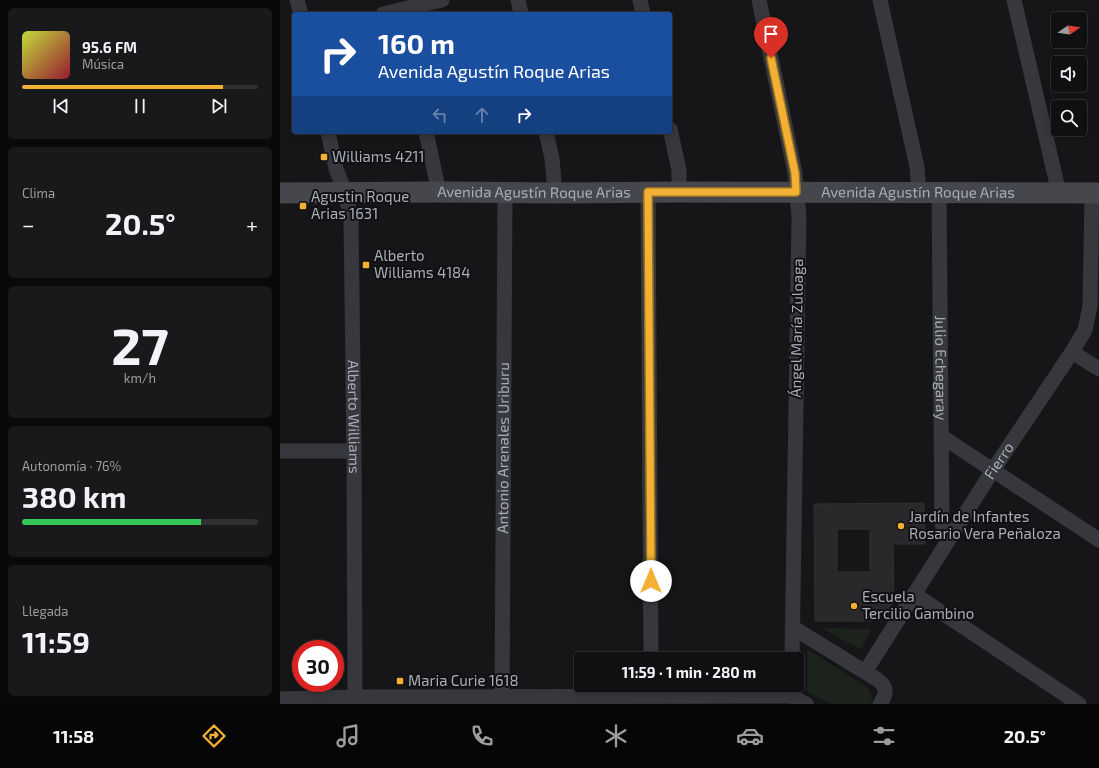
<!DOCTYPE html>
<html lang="es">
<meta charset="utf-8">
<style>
body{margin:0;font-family:"Exo 2",sans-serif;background:#19191b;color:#f1f3f6;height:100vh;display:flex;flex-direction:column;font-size:15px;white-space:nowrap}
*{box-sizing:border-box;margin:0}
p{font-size:13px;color:#9c9d9f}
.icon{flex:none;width:22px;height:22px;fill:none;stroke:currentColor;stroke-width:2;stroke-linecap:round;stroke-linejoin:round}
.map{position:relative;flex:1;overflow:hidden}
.side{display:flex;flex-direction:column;gap:8px;padding:8px;background:#09090a;width:280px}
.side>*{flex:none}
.hud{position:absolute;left:12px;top:12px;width:380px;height:122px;border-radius:4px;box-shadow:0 2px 10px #0003,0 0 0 1px #303032;background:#1a4fa0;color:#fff;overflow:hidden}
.needle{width:26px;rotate:77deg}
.buttons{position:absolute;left:771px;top:12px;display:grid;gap:8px}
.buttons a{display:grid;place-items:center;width:36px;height:36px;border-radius:4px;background:#101012;box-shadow:0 2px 10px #0003,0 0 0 1px #303032;font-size:20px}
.speed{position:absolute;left:12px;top:640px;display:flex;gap:8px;font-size:20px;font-weight:700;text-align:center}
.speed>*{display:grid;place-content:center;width:52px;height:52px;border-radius:50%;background:#101012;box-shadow:0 2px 10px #0003,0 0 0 1px #303032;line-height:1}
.speed .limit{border:6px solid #d22;background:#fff;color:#111}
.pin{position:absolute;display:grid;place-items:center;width:34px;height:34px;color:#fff;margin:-41px -17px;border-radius:50% 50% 50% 0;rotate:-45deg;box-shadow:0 0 4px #0007}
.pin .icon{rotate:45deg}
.me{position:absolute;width:44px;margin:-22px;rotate:0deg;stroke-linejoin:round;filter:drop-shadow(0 0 3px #0008)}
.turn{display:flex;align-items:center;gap:14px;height:84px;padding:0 20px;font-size:18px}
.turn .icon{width:52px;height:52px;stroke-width:2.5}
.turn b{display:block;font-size:28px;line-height:34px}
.lanes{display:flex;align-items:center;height:38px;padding:0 20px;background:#0003;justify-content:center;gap:20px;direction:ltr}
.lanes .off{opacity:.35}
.big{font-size:30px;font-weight:700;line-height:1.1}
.side .card{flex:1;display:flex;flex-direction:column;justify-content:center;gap:6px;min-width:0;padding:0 14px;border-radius:6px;background:#19191b}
.side .dial{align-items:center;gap:0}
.dial b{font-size:52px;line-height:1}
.song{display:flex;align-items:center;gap:12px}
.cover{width:48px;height:48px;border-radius:6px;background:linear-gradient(135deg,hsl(70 70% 55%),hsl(350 70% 35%))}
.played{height:4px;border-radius:2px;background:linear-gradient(90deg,#f2b134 85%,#303032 85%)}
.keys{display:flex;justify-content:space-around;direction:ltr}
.heat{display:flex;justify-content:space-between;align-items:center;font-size:22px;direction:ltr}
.charge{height:6px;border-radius:3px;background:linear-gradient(90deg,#34c759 76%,#303032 0)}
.trip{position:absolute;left:294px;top:652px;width:230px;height:40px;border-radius:4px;background:#101012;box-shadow:0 2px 10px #0003,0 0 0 1px #303032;font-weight:700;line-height:40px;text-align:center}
.dock{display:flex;height:64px;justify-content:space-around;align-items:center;background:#060607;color:#9c9d9f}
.dock .icon{width:28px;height:28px}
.dock .active{color:#f2b134}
.dock b{font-size:18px;color:#f1f3f6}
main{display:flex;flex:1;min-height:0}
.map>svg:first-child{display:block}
.green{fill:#1c231d}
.building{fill:#29292c;stroke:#303034;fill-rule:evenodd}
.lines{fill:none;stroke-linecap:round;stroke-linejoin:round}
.street{stroke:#37383d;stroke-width:15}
.secondary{stroke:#45474d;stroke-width:21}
.route-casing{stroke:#9d7322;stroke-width:10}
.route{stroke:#f2b134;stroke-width:7}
.poi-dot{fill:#f2b134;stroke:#111113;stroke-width:1.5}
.labels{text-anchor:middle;stroke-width:4;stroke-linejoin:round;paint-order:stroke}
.poi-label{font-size:15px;fill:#a8adb8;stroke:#111113;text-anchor:start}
.street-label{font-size:15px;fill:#a8adb8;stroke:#111113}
</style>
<main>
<section class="side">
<div class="card">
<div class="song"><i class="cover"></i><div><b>95.6 FM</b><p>Música</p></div></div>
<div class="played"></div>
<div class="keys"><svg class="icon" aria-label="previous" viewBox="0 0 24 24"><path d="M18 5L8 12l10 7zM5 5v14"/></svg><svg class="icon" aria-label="pause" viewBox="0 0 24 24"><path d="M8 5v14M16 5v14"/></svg><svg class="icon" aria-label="next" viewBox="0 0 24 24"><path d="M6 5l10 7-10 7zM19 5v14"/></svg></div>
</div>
<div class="card"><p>Clima</p>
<div class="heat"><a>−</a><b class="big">20.5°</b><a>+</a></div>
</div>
<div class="card dial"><b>27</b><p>km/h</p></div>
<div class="card"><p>Autonomía · 76%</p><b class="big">380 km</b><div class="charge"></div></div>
<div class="card"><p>Llegada</p><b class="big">11:59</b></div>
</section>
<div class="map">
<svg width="819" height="704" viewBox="0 0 819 704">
<rect width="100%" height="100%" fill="#161618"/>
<g class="green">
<path d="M542,628L591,629L581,650Z"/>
<path d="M527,649L587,687L593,699L590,704H551L527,692Z"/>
</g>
<path class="building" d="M644,503L645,544H613L614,600L608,611H592V621H535L534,504ZM557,529H590V572H557Z"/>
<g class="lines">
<g class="street">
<path d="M17,0L21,14"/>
<path d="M238,0L241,14"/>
<path d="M360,0L363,14"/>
<path d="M479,0L515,173L519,217L512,659"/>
<path d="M600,0L637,167L639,193"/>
<path d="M734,0L779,193"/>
<path d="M103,14L162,0"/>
<path d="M390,129L399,170V192"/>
<path id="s1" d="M48,132L56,169L65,192L71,218L74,451L75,704"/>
<path d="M146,132L159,192"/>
<path d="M266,132L272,158L275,193"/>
<path d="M368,192L371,659"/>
<path id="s2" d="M659,193L662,523L667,542"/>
<path d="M792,352L819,369"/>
<path d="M661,436L819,540"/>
<path d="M0,451H74"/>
<path d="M634,594L799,704"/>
<path d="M512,627L585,672"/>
<path d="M0,699L75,697L511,696L526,704"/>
<path id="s3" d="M222,704L225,192"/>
<path id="s4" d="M600,704C613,685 599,681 585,672L713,470L792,352L805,330L810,306L812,193"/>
</g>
<path class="secondary" id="s5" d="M0,193L159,192L275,193L399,192L819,193"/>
</g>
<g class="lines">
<g class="route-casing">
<path id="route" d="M371,581L368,192H516L515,173L491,58"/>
</g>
<use href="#route" class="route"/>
</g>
<g class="poi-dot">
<rect x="40" y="153" width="8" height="8" rx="2"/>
<rect x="19" y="202" width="8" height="8" rx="2"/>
<rect x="82" y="261" width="8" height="8" rx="2"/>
<circle cx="621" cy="526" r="4"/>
<circle cx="574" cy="606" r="4"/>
<rect x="116" y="677" width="8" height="8" rx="2"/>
</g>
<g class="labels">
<g class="poi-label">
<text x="52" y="162">Williams 4211</text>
<text x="31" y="202">Agustin Roque<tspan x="31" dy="17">Arias 1631</tspan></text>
<text x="94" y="261">Alberto<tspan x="94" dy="17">Williams 4184</tspan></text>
<text x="629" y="522">Jardín de Infantes<tspan x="629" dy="17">Rosario Vera Peñaloza</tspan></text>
<text x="582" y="602">Escuela<tspan x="582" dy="17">Tercilio Gambino</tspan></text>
<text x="128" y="686">Maria Curie 1618</text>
</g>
<g class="street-label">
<text dy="5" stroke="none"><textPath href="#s5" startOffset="254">Avenida Agustín Roque Arias</textPath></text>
<text dy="5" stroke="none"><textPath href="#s5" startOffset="638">Avenida Agustín Roque Arias</textPath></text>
<text transform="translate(517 328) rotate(-89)" y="5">Ángel María Zuloaga</text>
<text dy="5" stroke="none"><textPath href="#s2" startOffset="175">Julio Echegaray</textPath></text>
<text dy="5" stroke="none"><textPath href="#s1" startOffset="288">Alberto Williams</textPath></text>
<text dy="5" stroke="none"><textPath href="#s3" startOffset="256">Antonio Arenales Uriburu</textPath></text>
<text dy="5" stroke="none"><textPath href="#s4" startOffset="293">Fierro</textPath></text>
</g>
</g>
</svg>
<div class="buttons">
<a><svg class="needle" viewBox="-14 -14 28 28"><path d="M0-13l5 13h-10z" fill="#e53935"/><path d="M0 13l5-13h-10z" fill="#9c9d9f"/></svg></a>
<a><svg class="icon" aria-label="sound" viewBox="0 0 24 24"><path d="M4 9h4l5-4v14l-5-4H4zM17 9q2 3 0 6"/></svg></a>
<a><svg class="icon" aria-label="search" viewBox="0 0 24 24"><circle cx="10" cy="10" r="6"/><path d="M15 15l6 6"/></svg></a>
</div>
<div class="speed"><div class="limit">30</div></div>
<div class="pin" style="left:491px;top:58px;background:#d93025"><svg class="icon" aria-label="arrive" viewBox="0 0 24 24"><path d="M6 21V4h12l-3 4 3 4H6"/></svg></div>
<svg class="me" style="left:371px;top:581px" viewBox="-20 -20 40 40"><circle r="19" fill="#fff"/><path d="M0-13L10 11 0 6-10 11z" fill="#f2b134"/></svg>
<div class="trip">11:59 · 1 min · 280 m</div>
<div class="hud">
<div class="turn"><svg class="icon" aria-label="right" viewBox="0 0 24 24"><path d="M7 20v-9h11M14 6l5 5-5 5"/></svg><div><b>160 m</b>Avenida Agustín Roque Arias</div></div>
<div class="lanes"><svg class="icon off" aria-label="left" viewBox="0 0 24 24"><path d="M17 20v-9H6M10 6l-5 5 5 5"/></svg><svg class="icon off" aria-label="ahead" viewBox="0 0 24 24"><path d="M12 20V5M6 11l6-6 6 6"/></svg><svg class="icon" aria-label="right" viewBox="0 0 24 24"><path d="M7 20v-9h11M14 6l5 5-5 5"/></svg></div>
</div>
</div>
</main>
<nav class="dock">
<b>11:58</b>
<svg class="icon active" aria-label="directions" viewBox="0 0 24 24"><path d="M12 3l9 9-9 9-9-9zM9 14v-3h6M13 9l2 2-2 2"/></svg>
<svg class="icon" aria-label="music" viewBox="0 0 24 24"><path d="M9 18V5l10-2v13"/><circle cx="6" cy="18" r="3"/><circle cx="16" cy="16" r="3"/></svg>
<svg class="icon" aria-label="phone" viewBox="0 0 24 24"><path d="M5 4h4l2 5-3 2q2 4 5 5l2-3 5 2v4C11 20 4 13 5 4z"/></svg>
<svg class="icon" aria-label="climate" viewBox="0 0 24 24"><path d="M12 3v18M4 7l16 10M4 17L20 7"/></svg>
<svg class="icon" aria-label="car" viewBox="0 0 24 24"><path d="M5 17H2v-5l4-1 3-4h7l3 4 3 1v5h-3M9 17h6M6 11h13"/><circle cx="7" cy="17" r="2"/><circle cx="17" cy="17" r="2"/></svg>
<svg class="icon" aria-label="filters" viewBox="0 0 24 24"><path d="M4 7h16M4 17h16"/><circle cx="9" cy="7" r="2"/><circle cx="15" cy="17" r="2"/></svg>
<b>20.5°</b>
</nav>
